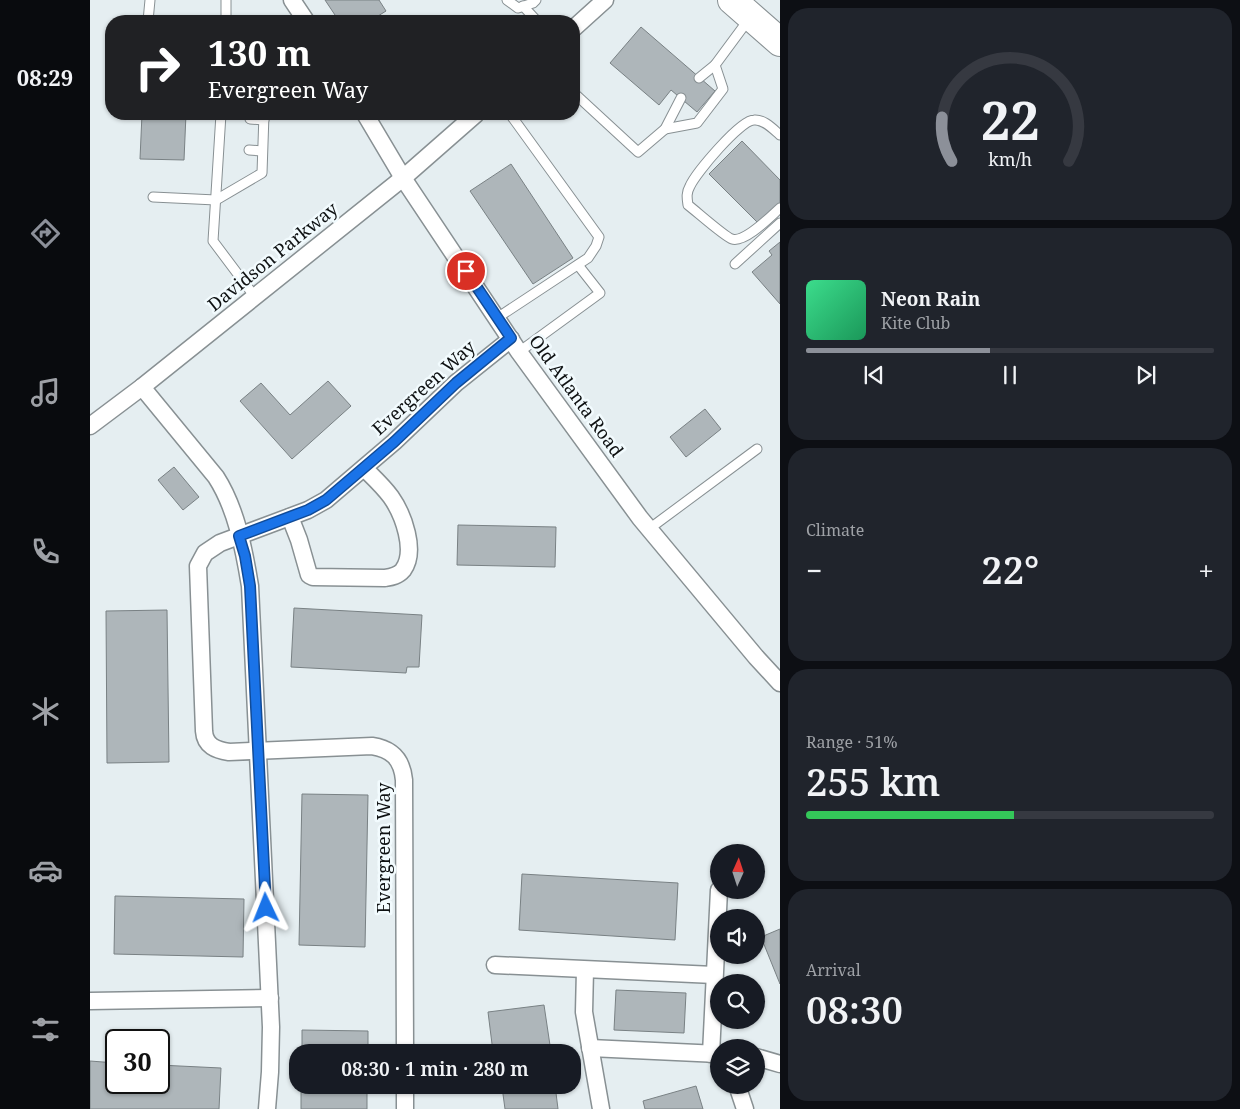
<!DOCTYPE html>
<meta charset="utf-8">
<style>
body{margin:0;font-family:"Noto Serif",serif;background:#20242c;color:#f1f3f6;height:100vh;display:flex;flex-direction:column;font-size:19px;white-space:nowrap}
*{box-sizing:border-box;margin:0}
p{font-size:16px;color:#9ea1a6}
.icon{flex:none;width:28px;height:28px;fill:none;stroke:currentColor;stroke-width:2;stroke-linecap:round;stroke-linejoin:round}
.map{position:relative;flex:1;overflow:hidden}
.sheet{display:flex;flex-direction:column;gap:8px;padding:8px;background:#0d0f14;width:460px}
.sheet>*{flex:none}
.top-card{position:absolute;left:15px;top:15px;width:475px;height:105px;border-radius:20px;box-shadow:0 1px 4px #0004;background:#202124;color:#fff;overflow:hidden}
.needle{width:32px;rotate:3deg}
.controls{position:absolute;left:620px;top:844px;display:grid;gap:10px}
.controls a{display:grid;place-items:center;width:55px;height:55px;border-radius:50%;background:#171b24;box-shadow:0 1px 4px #0004;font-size:25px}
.speed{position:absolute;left:15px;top:1029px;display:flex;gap:10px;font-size:25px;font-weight:700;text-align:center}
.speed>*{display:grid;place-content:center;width:65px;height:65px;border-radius:50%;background:#171b24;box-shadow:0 1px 4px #0004;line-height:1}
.speed .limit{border:2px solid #111;border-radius:8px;background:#fff;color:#111}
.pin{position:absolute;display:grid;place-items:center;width:42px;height:42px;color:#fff;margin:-21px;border:2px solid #fff;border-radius:50%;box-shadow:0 1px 5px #0007}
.me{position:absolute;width:55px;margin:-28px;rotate:358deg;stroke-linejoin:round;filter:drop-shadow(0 0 4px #0008)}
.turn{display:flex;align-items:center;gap:18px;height:105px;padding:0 20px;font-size:22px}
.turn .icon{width:65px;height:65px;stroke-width:2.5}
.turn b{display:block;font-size:35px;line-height:42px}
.big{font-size:38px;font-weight:600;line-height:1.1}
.sheet .widget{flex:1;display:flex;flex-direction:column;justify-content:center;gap:8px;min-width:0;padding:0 18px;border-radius:20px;background:#20242c}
.sheet .dial{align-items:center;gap:0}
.dial svg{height:130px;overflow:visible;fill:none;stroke:#363941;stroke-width:7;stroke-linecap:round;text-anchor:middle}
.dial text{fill:#f1f3f6;stroke:none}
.song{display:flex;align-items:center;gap:15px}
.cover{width:60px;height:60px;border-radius:8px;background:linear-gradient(135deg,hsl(150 70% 55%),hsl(150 70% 35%))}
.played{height:5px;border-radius:2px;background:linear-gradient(90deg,#8c9099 45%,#363941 45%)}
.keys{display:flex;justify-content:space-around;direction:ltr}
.heat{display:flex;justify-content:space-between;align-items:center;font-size:28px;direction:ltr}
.charge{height:8px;border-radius:4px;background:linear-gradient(90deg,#34c759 51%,#363941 0)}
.trip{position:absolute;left:199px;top:1044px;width:292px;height:50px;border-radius:20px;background:#171b24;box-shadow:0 1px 4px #0004;font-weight:600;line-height:50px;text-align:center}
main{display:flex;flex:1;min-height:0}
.dock{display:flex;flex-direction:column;width:90px;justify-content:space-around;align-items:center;background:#090b0e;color:#9ea1a6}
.dock .icon{width:35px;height:35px}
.dock .on{color:#8c9099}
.dock b{font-size:22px;color:#f1f3f6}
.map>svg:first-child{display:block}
.building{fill:#aeb6ba;stroke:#798184}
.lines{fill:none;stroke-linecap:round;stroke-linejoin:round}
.service-casing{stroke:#889093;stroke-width:11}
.minor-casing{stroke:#889093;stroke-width:19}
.trunk-casing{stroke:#889093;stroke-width:30}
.service{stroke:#fff;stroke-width:9}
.minor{stroke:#fff;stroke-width:16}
.trunk{stroke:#fff;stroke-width:28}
.route-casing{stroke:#114b97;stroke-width:12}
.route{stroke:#1a73e8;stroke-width:9}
.labels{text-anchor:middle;stroke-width:5;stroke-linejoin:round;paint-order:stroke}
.street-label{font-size:18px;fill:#0e1112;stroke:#f2fbfe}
</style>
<main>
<nav class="dock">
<b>08:29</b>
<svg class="icon on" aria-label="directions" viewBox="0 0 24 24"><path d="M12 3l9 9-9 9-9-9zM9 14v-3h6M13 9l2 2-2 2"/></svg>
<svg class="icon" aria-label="music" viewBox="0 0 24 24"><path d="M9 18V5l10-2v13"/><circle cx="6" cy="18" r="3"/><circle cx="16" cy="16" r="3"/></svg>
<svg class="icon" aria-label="phone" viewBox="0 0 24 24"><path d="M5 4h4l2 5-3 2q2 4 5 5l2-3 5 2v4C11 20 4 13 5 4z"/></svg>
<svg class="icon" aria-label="climate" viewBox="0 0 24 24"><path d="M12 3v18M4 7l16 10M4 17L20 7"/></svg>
<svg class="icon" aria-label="car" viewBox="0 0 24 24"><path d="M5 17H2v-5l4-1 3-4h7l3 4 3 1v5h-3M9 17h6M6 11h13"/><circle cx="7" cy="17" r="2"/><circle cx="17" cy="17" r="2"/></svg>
<svg class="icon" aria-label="filters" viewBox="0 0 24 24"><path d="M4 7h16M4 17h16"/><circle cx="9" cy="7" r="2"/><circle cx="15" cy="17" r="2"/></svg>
</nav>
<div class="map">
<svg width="690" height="1109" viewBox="0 0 690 1109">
<rect width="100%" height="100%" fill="#e5eef1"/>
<g class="building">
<path d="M235,0H289L296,11L280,21H249Z"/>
<path d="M551,27L625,91L607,112L581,90L569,105L520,63Z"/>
<path d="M52,114H96L94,160L50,159Z"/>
<path d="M652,141L690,180V205L670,225L619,174Z"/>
<path d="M421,164L483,258L443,284L380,191Z"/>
<path d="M690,242V304L662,272L682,255L679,251Z"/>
<path d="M238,381L261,406L202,459L150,401L171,383L200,415Z"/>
<path d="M615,409L631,429L596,457L580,437Z"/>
<path d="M84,467L109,497L93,510L68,480Z"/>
<path d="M368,525L466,527L465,567L367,565Z"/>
<path d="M204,608L332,615L329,667H317L316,673L201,667Z"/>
<path d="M77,610L79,762L17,763L16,611Z"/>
<path d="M212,794L278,795L275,947L209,945Z"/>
<path d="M432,874L588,883L585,940L429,930Z"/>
<path d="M25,896L154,899L153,957L24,954Z"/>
<path d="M690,929V984L671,937Z"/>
<path d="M526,990L596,993L594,1033L524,1030Z"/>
<path d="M454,1005L461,1052H403L398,1012Z"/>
<path d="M212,1030L278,1031V1052H212Z"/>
<path d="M0,1061L26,1063V1082H69V1065L131,1068L129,1109H0Z"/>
<rect x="211" y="1085" width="66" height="24"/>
<path d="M407,1085H465L468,1109H415L412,1087L408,1088Z"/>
<path d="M606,1086L613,1109H555L553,1101Z"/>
</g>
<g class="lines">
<g class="service-casing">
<g id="service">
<path d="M417,0L428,8L443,3L446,0"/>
<path d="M433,6L447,21"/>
<path d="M58,21L60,0"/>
<path d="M136,21V0"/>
<path d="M609,78L625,65L659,19"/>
<path d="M484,93L548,152L575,129L591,98"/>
<path d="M131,114L123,241L165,297"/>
<path d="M160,119L174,120"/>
<path d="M575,129L607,123L633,89L625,65"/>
<path d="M690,135C683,129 674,119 664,120C650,120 606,173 600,186C596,193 597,198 598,205C606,211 635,237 642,239C655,243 680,217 690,208"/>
<path d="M159,150L172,151"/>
<path d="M63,197L126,200L172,173L174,114"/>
<path d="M645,264L690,223"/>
<path d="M407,318L498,258L506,246L509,237L420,114"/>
<path d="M429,352L510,293L488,265"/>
<path d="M559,529L667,449"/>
</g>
</g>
<g class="minor-casing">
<g id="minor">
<path d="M202,0L216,21"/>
<path d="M484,28L515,0"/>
<path d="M275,114L313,178L429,352L550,518L666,657L690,683"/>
<path d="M52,387L126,477C146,508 154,549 160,586L181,1027L180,1072L177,1109"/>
<path d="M0,426L52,387L313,178L386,114"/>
<path d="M200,517L209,540L219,575L223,577L295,578C301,577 308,576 313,570C327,551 313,514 301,497C293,486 283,477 274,468"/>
<path d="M405,965L624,975"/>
<path d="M495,970L494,1012L511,1109"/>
<path d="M0,1001L180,998"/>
<path d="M500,1048L629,1054"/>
<path d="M315,1052L314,780C312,759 302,749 282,746L139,752C126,750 115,746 114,731L108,566L115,553L130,543L218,510L236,500L304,442L366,383L421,339"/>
<path d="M621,1054L629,890"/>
<path d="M666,1057L690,1064"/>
<path d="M315,1085V1109"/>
<path d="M647,1085L655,1109"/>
</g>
</g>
<g class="trunk-casing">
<path id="trunk" d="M642,0L690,42"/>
</g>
<use href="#service" class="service"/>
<use href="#minor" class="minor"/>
<use href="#trunk" class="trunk"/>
</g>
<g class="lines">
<g class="route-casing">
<path id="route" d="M176,908L160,586L155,556L149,536L218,510L236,500L304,442L366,383L421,338L376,271"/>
</g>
<use href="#route" class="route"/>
</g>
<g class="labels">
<g class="street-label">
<text transform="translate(183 257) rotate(-39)" y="6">Davidson Parkway</text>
<text transform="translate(334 388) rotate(-42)" y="6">Evergreen Way</text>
<text transform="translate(486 396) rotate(54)" y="6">Old Atlanta Road</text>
<text transform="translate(294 848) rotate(-90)" y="6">Evergreen Way</text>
</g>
</g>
</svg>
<div class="controls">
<a><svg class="needle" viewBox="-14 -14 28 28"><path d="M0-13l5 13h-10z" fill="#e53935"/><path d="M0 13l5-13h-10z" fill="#9ea1a6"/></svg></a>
<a><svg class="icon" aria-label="sound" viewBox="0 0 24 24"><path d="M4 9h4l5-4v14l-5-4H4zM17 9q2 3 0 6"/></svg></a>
<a><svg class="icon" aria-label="search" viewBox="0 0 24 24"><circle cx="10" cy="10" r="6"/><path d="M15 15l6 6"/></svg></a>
<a><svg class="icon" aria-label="layers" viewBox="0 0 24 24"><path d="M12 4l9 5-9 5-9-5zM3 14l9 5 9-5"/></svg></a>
</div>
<div class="speed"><div class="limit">30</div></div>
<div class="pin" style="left:376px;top:271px;background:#d93025"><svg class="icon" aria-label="arrive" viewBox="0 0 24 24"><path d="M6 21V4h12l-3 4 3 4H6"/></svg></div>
<svg class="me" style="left:176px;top:908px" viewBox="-20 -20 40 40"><path d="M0-17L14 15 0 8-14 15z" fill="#1a73e8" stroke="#fff" stroke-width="4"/></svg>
<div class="trip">08:30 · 1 min · 280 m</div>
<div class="top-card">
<div class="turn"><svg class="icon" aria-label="right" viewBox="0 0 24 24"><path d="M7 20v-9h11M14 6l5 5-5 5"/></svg><div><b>130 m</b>Evergreen Way</div></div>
</div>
</div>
<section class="sheet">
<div class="widget dial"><svg viewBox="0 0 100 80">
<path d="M14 69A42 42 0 1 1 86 69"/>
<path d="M14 69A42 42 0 0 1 8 42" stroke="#8c9099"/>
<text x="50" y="56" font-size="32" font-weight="700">22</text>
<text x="50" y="72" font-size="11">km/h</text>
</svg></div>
<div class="widget">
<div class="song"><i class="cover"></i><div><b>Neon Rain</b><p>Kite Club</p></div></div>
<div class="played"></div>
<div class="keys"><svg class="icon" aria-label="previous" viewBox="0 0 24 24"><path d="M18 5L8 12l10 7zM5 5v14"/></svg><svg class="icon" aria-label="pause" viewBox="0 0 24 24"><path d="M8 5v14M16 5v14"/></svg><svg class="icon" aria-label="next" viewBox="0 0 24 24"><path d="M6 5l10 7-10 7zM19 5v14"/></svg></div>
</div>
<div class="widget"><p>Climate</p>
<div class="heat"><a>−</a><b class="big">22°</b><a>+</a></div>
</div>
<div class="widget"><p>Range · 51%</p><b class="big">255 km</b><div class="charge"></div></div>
<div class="widget"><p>Arrival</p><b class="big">08:30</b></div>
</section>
</main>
